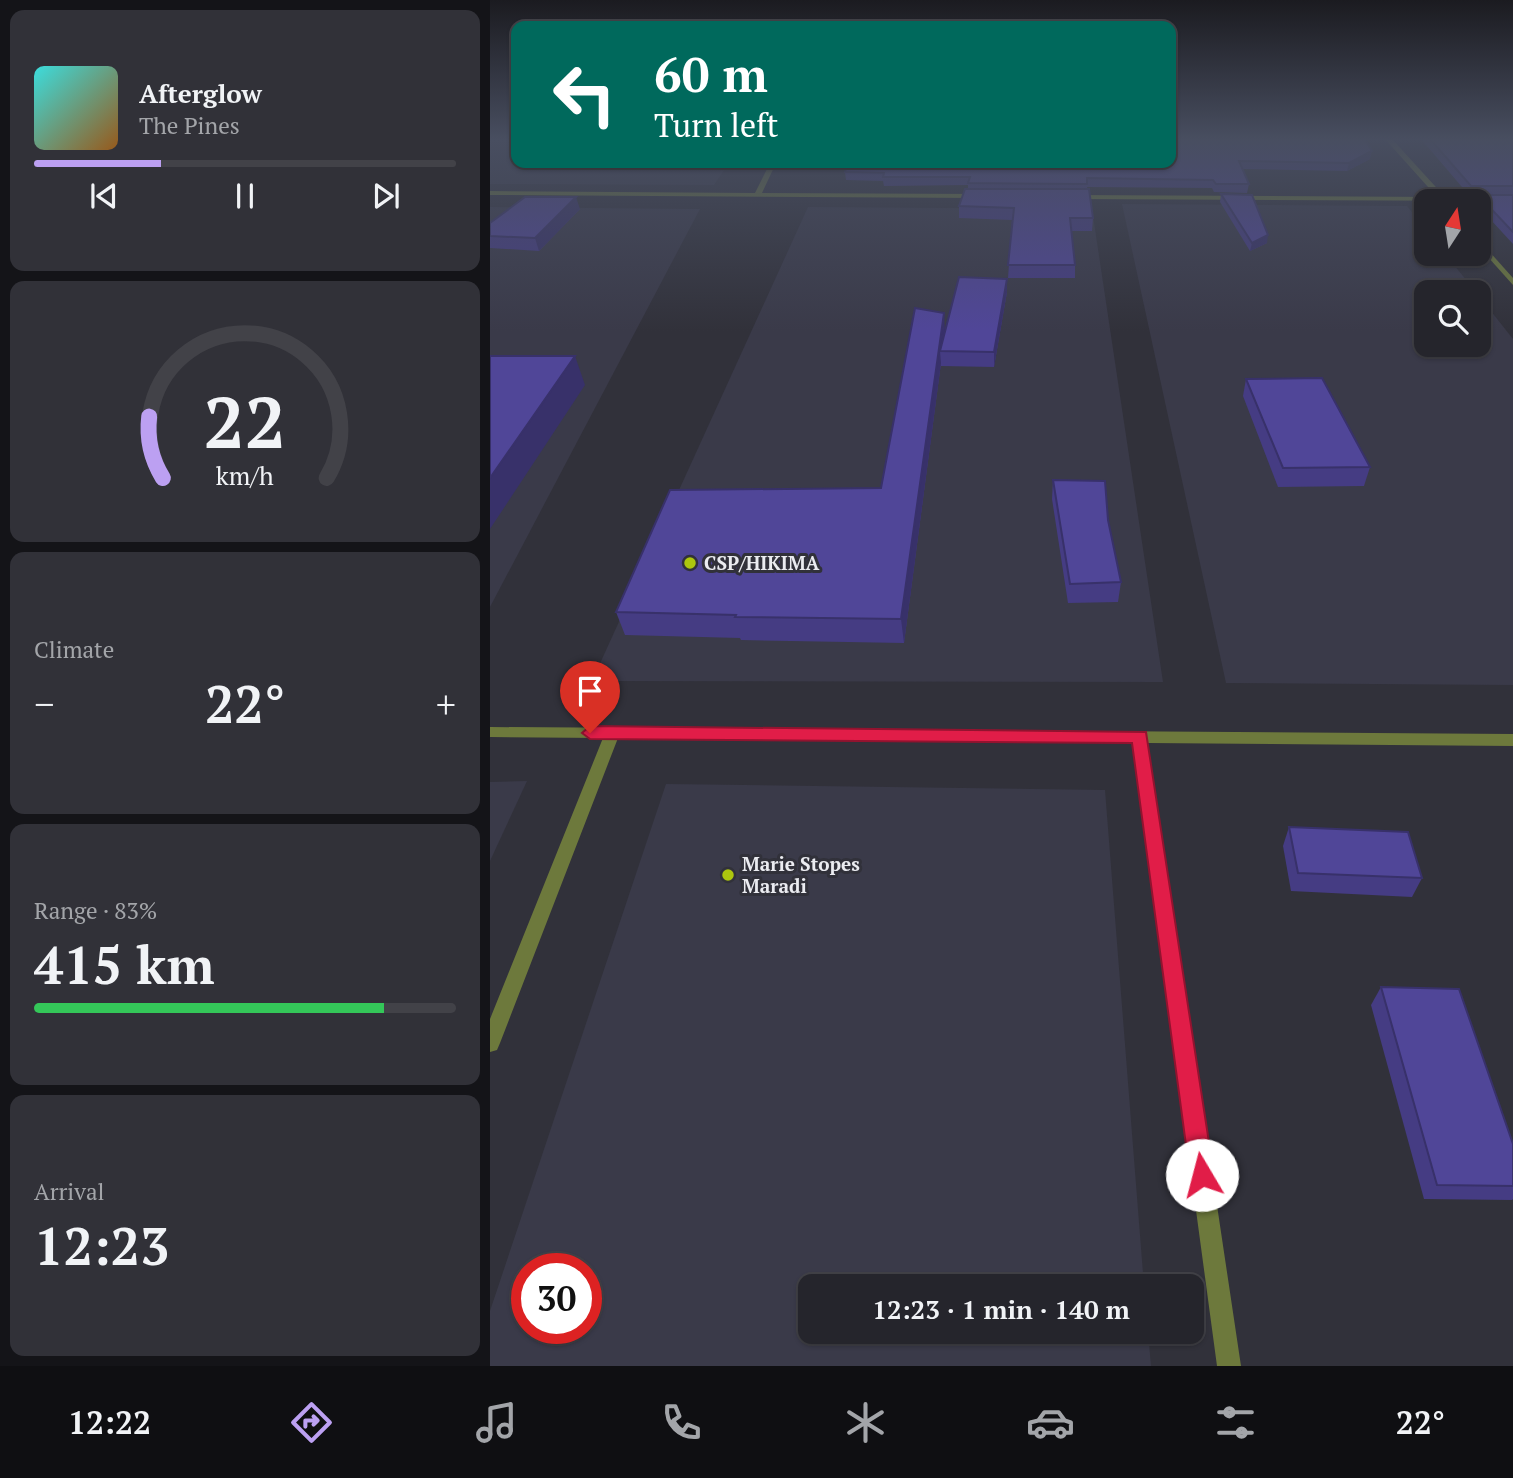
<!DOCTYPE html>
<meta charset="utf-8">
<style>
body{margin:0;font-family:"PT Serif",serif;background:#313138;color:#f1f3f6;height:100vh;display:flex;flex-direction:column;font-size:26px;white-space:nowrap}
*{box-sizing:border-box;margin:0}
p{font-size:23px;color:#a3a5a9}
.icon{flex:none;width:38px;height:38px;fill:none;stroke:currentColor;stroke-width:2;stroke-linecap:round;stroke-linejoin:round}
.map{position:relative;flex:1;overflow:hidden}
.panel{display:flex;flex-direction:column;gap:10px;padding:10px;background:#141418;width:490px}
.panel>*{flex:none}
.hud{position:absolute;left:21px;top:21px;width:665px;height:147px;border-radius:14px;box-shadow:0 2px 5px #0004,0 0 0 2px #424248;background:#00695c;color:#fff;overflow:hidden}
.needle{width:46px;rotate:12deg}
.controls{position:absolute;left:924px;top:189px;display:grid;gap:14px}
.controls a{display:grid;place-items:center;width:77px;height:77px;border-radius:14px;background:#25252c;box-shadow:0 2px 5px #0004,0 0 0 2px #424248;font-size:35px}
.speed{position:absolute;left:21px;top:1253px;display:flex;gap:14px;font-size:35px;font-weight:700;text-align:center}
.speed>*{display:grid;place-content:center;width:91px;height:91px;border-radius:50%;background:#25252c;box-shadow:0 2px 5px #0004,0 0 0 2px #424248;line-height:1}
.speed .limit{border:10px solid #d22;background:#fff;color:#111}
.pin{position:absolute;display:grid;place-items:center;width:60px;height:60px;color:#fff;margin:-72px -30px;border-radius:50% 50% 50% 0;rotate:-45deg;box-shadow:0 0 7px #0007}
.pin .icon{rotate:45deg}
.me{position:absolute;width:77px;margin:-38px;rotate:352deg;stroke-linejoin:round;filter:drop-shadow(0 0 5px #0008)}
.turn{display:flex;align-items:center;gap:24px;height:147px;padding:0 28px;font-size:32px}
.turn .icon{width:91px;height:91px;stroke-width:2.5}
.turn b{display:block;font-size:49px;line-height:60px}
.big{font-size:52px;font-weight:800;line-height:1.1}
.panel .widget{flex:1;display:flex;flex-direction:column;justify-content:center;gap:10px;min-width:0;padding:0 24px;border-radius:14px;background:#313138}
.panel .dial{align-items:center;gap:0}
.dial svg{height:182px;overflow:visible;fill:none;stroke:#424248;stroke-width:7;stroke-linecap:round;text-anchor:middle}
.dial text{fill:#f1f3f6;stroke:none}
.song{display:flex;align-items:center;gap:21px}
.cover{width:84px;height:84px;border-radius:10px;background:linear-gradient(135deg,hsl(180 70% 55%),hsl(30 70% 35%))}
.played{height:7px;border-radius:4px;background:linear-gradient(90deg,#bca0f2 30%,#424248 30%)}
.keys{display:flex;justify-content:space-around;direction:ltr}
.heat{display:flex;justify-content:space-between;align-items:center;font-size:38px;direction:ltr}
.charge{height:10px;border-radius:5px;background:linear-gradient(90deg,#34c759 83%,#424248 0)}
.trip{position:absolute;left:308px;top:1274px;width:406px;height:70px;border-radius:14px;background:#25252c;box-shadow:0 2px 5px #0004,0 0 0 2px #424248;font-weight:800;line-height:70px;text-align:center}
.dock{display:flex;height:112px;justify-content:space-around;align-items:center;background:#0f0f12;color:#a3a5a9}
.dock .icon{width:49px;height:49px}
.dock .active{color:#bca0f2}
.dock b{font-size:32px;color:#f1f3f6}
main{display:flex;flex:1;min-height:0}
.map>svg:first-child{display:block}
.built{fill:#3a3a49;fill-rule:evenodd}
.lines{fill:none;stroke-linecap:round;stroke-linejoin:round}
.street{fill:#6d793c;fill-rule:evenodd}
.wall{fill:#453c83}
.shaded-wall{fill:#38316a}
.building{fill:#504698;stroke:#38316a;stroke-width:2}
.route{fill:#e11d48;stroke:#92132f;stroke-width:2}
.poi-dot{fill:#adc60e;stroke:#31313a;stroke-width:2.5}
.labels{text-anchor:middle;stroke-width:6;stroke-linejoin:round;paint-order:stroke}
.poi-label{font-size:19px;font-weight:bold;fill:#ebecf1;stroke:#31313a;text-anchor:start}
</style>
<main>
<section class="panel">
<div class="widget">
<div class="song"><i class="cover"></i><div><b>Afterglow</b><p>The Pines</p></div></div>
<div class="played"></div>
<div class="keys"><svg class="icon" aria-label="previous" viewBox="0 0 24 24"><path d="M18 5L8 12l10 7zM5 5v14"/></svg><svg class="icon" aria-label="pause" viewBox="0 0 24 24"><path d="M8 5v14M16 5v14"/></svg><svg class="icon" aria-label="next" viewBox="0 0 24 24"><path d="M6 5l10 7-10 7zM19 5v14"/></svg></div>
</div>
<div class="widget dial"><svg viewBox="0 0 100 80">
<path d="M14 69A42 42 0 1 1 86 69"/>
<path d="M14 69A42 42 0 0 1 8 42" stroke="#bca0f2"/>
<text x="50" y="56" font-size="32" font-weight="700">22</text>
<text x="50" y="72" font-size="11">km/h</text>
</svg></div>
<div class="widget"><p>Climate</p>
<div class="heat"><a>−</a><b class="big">22°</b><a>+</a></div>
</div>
<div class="widget"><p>Range · 83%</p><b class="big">415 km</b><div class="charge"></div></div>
<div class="widget"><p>Arrival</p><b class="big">12:23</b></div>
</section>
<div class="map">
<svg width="1023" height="1366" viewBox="0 0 1023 1366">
<rect width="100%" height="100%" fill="#31313a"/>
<g class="built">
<path d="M0,139H26V163H239L224,185L0,184Z"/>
<path d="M632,204L917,206L936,230V254H955L986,292H936V345H989V296L1023,339V685L736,683Z"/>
<path d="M0,207L210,209L0,607Z"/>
<path d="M318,207L602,209L673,682L102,681Z"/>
<path d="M37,781L0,861V782Z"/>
<path d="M176,784L615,790L654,1286H320V1332H658L661,1366H0V1311ZM37,1269H96V1328H37Z"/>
</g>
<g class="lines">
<g class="street">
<path d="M895,139H902L955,197H1023V201L583,199L580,197L583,195L947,197Z"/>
<path d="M280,163H286L272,193L490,194L493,196L490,198L0,195V191L265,193Z"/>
<path d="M989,240L1023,278V285L989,247Z"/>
<path d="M0,727L1023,734V746L658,743L751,1366H727L643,743L128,738L10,1043L7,1050L0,1052V1019L113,738L0,737Z"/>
</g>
</g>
<g class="wall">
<path d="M681,139L880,159L857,171L752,169L759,184L757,193L724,192L722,188L597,187L603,218L602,231H581L585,265V278H518L522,220L469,218V206L478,189V185L394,186L393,181L356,180L355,172Z"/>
<path d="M931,139H1023V244L989,207V201H986L988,195H1002L978,194Z"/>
<path d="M731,194L777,243L760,251L730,202Z"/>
<path d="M90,209L49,251L0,248V223Z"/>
<path d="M517,279V292L504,367L451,366V363L414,643L251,640L250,638L135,635L126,612L391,488L455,333Z"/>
<path d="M756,379L880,467L874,486L788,487L753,396Z"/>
<path d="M563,480L618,520L631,582L628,602L578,603L562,499Z"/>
<path d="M799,827L932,878L922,897L801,891L793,846Z"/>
<path d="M891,987L1023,1144V1199L1022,1200L934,1199L881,1005Z"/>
</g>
<g class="shaded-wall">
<path d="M882,151L880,159L857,171L859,163Z"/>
<path d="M86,197L90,209L49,251L45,238Z"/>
<path d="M778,235L777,243L760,251L762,243Z"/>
<path d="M517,279V292L504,367V352Z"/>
<path d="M454,313L455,333L450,351L451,363L414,643L411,619Z"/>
<path d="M85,356L95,385L0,529V478Z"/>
</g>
<g class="building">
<path d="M681,139H875L882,151L859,163L749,161L759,184H726L723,180L597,178V184L478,183L480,177H393L394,173L355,172L357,163H681Z"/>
<path d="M940,139H1023V186H981Z"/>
<path d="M475,189H599L603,218H580L585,265H518L524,208L469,206Z"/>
<path d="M731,194L762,195L778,235L762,243Z"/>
<path d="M988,195H1023V232Z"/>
<path d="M35,197H86L45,238L0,236V223Z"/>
<path d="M469,277L517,279L504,352L450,351Z"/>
<path d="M425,308L454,313L411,619L245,617L246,615L126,612L180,490L391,488Z"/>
<path d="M0,356H85L0,478Z"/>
<path d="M832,378L880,467L793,468L756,379Z"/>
<path d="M563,480L615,481L618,520L631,582L580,584Z"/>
<path d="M799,827L918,832L932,878L808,873Z"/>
<path d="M891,987L969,989L1023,1144V1186L947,1185Z"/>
</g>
<linearGradient id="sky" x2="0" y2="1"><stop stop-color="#1b1b20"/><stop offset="0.42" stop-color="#484e60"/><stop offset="1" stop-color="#484e60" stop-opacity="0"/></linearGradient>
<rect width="1023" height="331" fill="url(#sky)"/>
<path class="route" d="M100,726L656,732L724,1175L721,1183L712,1187L704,1183L700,1175L642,743L100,739L92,733Z"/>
<g class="poi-dot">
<circle cx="200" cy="563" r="7"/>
<circle cx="238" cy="875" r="7"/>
</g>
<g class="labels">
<g class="poi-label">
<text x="214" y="570">CSP/HIKIMA</text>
<text x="252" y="871">Marie Stopes<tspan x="252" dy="22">Maradi</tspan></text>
</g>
</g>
</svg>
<div class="controls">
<a><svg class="needle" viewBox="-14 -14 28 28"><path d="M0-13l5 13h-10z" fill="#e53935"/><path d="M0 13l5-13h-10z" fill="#a3a5a9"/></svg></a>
<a><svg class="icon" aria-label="search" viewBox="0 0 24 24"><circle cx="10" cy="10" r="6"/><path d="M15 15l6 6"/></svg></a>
</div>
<div class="speed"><div class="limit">30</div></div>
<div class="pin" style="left:100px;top:733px;background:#d93025"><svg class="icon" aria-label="arrive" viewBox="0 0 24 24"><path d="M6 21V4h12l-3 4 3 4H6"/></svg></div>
<svg class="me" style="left:712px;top:1175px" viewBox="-20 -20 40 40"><circle r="19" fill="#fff"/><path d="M0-13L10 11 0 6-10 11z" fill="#e11d48"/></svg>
<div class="trip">12:23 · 1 min · 140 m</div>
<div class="hud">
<div class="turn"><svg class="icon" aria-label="left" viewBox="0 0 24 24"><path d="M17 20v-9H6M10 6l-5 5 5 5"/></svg><div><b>60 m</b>Turn left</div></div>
</div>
</div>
</main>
<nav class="dock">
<b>12:22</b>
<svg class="icon active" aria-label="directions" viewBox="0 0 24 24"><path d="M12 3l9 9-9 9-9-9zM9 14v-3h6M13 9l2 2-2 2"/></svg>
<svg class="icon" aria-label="music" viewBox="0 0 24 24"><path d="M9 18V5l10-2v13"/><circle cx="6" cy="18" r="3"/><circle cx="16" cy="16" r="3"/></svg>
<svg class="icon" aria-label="phone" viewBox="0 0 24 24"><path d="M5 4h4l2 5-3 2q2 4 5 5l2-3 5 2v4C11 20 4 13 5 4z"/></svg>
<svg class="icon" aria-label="climate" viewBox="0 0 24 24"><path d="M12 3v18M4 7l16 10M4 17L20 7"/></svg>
<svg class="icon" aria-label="car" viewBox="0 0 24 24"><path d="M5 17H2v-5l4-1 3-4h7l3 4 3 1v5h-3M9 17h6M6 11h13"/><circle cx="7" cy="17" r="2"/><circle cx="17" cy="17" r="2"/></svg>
<svg class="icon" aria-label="filters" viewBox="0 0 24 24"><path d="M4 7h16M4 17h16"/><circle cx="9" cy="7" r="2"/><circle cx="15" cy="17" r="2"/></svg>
<b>22°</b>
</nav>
